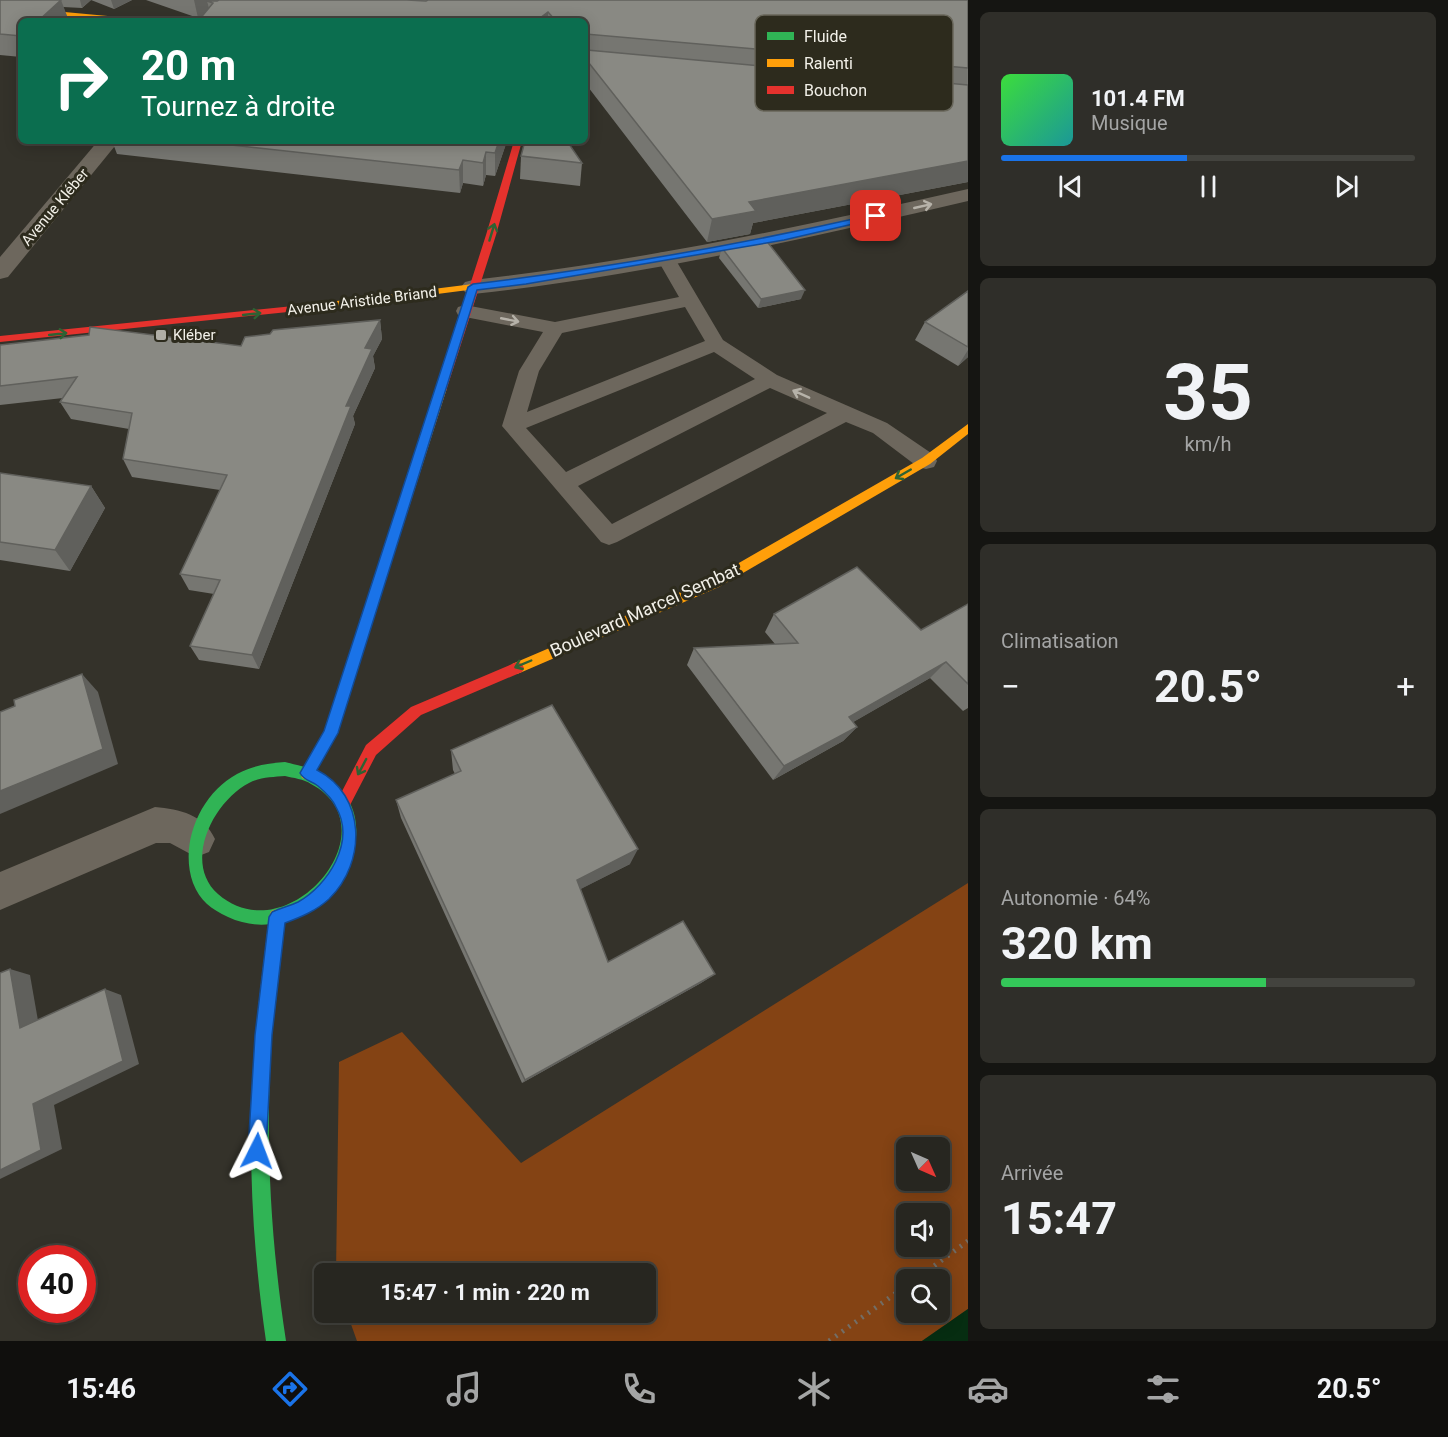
<!DOCTYPE html>
<html lang="fr">
<meta charset="utf-8">
<style>
body{margin:0;font-family:Roboto,sans-serif;background:#2f2e29;color:#f1f3f6;height:100vh;display:flex;flex-direction:column;font-size:22px;white-space:nowrap}
*{box-sizing:border-box;margin:0}
p{font-size:20px;color:#a4a5a5}
.icon{flex:none;width:33px;height:33px;fill:none;stroke:currentColor;stroke-width:2;stroke-linecap:round;stroke-linejoin:round}
.map{position:relative;flex:1;overflow:hidden}
.details{display:flex;flex-direction:column;gap:12px;padding:12px;background:#151512;width:480px}
.details>*{flex:none}
.banner{position:absolute;left:18px;top:18px;width:570px;height:126px;border-radius:9px;box-shadow:0 3px 15px #0003,0 0 0 2px #43433e;background:#0b6e4f;color:#fff;overflow:hidden}
.needle{width:39px;rotate:135deg}
.tools{position:absolute;left:896px;top:1137px;display:grid;gap:12px}
.tools a{display:grid;place-items:center;width:54px;height:54px;border-radius:9px;background:#272620;box-shadow:0 3px 15px #0003,0 0 0 2px #43433e;font-size:30px}
.speed{position:absolute;left:18px;top:1245px;display:flex;gap:12px;font-size:30px;font-weight:700;text-align:center}
.speed>*{display:grid;place-content:center;width:78px;height:78px;border-radius:50%;background:#272620;box-shadow:0 3px 15px #0003,0 0 0 2px #43433e;line-height:1}
.speed .limit{border:9px solid #d22;background:#fff;color:#111}
.pin{position:absolute;display:grid;place-items:center;width:51px;height:51px;color:#fff;margin:-26px;border-radius:12px;box-shadow:0 3px 9px #0006}
.me{position:absolute;width:66px;margin:-33px;rotate:3deg;stroke-linejoin:round;filter:drop-shadow(0 0 4px #0008)}
.turn{display:flex;align-items:center;gap:21px;height:126px;padding:0 24px;font-size:27px}
.turn .icon{width:78px;height:78px;stroke-width:2.5}
.turn b{display:block;font-size:42px;line-height:51px}
.big{font-size:45px;font-weight:700;line-height:1.1}
.details .widget{flex:1;display:flex;flex-direction:column;justify-content:center;gap:9px;min-width:0;padding:0 21px;border-radius:9px;background:#2f2e29}
.details .dial{align-items:center;gap:0}
.dial b{font-size:78px;line-height:1}
.song{display:flex;align-items:center;gap:18px}
.cover{width:72px;height:72px;border-radius:9px;background:linear-gradient(135deg,hsl(120 70% 55%),hsl(180 70% 35%))}
.played{height:6px;border-radius:3px;background:linear-gradient(90deg,#1a73e8 45%,#43433e 45%)}
.keys{display:flex;justify-content:space-around;direction:ltr}
.heat{display:flex;justify-content:space-between;align-items:center;font-size:33px;direction:ltr}
.charge{height:9px;border-radius:4px;background:linear-gradient(90deg,#34c759 64%,#43433e 0)}
.trip{position:absolute;left:314px;top:1263px;width:342px;height:60px;border-radius:9px;background:#272620;box-shadow:0 3px 15px #0003,0 0 0 2px #43433e;font-weight:700;line-height:60px;text-align:center}
.menu{display:flex;height:96px;justify-content:space-around;align-items:center;background:#100f0d;color:#a4a5a5}
.menu .icon{width:42px;height:42px}
.menu .active{color:#1a73e8}
.menu b{font-size:27px;color:#f1f3f6}
main{display:flex;flex:1;min-height:0}
.map>svg:first-child{display:block}
.forest{fill:#844314;fill-rule:evenodd}
.water{fill:#062d11}
.lines{fill:none;stroke-linecap:round;stroke-linejoin:round}
.path{stroke:#736e66;stroke-width:5;stroke-dasharray:2 6;stroke-linecap:butt}
.lane{fill:#6d675d;fill-rule:evenodd}
.street{fill:#6d675d;fill-rule:evenodd}
.fast{fill:#30b455;fill-rule:evenodd}
.slow{fill:#ff9f0a;fill-rule:evenodd}
.jam{fill:#e5322d;fill-rule:evenodd}
.wall{fill:#767671}
.shaded-wall{fill:#60605c}
.building{fill:#898983;stroke:#60605c;stroke-width:1.5}
.oneway{stroke:#b6b2a9}
.oneway2{stroke:#2e6233}
.route{fill:#1a73e8;stroke:#114b97;stroke-width:1.5}
.poi-dot{fill:#b0aea6;stroke:#2d2b1d;stroke-width:2}
.labels{text-anchor:middle;stroke-width:6;stroke-linejoin:round;paint-order:stroke}
.far-street-label{font-size:15px;fill:#f2f0e8;stroke:#2d2b1d}
.far-poi-label{font-size:15px;fill:#f2f0e8;stroke:#2d2b1d;text-anchor:start}
.street-label{font-size:18px;fill:#f2f0e8;stroke:#2d2b1d}
.key{fill:#2d2b1d;stroke:#68665a;stroke-width:1.5}
.key-label{font-size:16px;fill:#f2f0e8}
</style>
<main>
<div class="map">
<svg width="968" height="1341" viewBox="0 0 968 1341">
<rect width="100%" height="100%" fill="#34322a"/>
<path class="forest" d="M968,883V1309L922,1341H357L347,1313L645,1312V1274H336L339,1062L402,1032L521,1163ZM906,1148H939V1180H906ZM906,1214H939V1246H906ZM906,1280H939V1312H906Z"/>
<path class="water" d="M968,1309V1341H922Z"/>
<g class="lines">
<g class="path">
<path d="M915,1280L968,1241"/>
<path d="M829,1341L906,1286"/>
</g>
<path class="lane" d="M665,252L671,253L674,257L723,340L777,375L887,423L934,455L937,461L934,467L926,469L918,467L873,433L846,422L617,542L609,545L601,542L502,426L519,371L543,332L465,317L458,315L456,311L458,307L465,305L555,322L679,297L656,257L659,253ZM685,307L705,341L527,412L539,371L562,333ZM714,352L755,379L566,472L526,428ZM770,388L827,413L612,524L578,486Z"/>
<g class="street">
<path d="M98,141H119L8,277L0,279V257Z"/>
<path d="M968,189V201C805,239 640,276 473,294L465,292L461,287L465,282L473,280C640,261 805,226 968,189Z"/>
<path d="M155,807C180,809 204,815 215,839L209,852L196,857L170,843H156L0,910V872Z"/>
</g>
<g class="fast">
<path d="M285,762C296,765 310,767 320,773C410,823 315,958 228,917C211,909 200,901 193,883C179,844 200,794 237,774C252,766 268,763 285,762ZM285,776C293,778 304,779 311,784C395,829 287,955 218,894C182,862 214,801 249,783C260,777 273,777 285,776Z"/>
<path d="M266,1001L272,1003L274,1009C264,1121 269,1230 286,1341H266C250,1230 246,1121 258,1009L260,1003Z"/>
</g>
<g class="slow">
<path d="M0,6L140,19L144,21H117L0,10Z"/>
<path d="M473,284L478,287L476,289L313,310L308,307L313,304Z"/>
<path d="M442,384L447,388L337,733L312,778L307,780L302,778L300,773L324,731L437,388Z"/>
<path d="M968,424V434L930,464L719,587L522,672L517,674L512,672L510,668L512,664L711,579L922,458Z"/>
<path d="M277,909L283,911L285,917L274,1009L272,1015L266,1017L260,1015L258,1009L269,917L271,911Z"/>
</g>
<g class="jam">
<path d="M514,141H522L496,235L447,388L446,391H438L437,388L486,235Z"/>
<path d="M313,304L318,307L317,309L0,342V336Z"/>
<path d="M517,662L522,664L524,668L522,672L421,715L376,755L348,809L343,811L338,809L336,804L338,799L366,745L411,707Z"/>
</g>
</g>
<g class="wall">
<path d="M0,0H132L114,9L91,0L82,8L63,7L69,21H21V57L0,55Z"/>
<path d="M146,0H968V182L753,223L750,234L707,242L585,83V21H198L202,16L198,18Z"/>
<path d="M112,141H507L495,176L486,175L483,186L463,183L460,193L117,154Z"/>
<path d="M521,156L582,163L580,186L520,179Z"/>
<path d="M722,248L801,299L758,308L719,258Z"/>
<path d="M968,291V357L958,366L915,340L925,322Z"/>
<path d="M380,320L382,339L373,356L375,368L353,416L355,424L259,669L199,660L190,646L214,594L189,590L180,574L220,490L132,477L123,459L129,429L71,419L60,402L63,398L0,405V345L241,346Z"/>
<path d="M0,473L91,486L105,508L70,571L0,560Z"/>
<path d="M968,604V708L963,711L930,678L853,722L857,727L843,741L773,780L687,665L694,648L775,644L765,632L774,614L921,630Z"/>
<path d="M451,750L630,864L580,889L608,962L715,974L701,983L522,1083L401,818L396,800L455,774L453,770Z"/>
</g>
<g class="shaded-wall">
<path d="M61,0L69,21H38Z"/>
<path d="M80,0H91L82,8Z"/>
<path d="M111,0H132L114,9Z"/>
<path d="M194,0H230L207,1L210,12L198,18Z"/>
<path d="M548,12V21H536Z"/>
<path d="M499,141H507L495,176V153Z"/>
<path d="M486,152V175L483,186V163Z"/>
<path d="M463,160V183L460,193L459,170Z"/>
<path d="M968,161V182L753,223L750,234L707,242L712,219L749,202Z"/>
<path d="M805,290L801,299L758,308L761,299Z"/>
<path d="M380,320L382,339L373,356L375,368L353,416L355,424L259,669L252,655L346,406L365,348Z"/>
<path d="M968,350V357L958,366Z"/>
<path d="M91,486L105,508L70,571L55,550Z"/>
<path d="M946,662L930,678L836,732L849,717Z"/>
<path d="M82,674L98,692L118,764L0,814V791Z"/>
<path d="M857,727L843,741L773,780L784,766Z"/>
<path d="M638,849L630,864L571,894L577,880Z"/>
<path d="M10,969L30,975L40,1032L20,1028Z"/>
<path d="M715,974L701,983L522,1083L525,1080Z"/>
<path d="M105,989L121,995L139,1064L54,1105L62,1149L0,1179V1170L33,1104Z"/>
</g>
<g class="building">
<path d="M0,0H61L38,21H21V36L0,34Z"/>
<path d="M219,0H407L426,1L428,0H968V68L586,34L585,45V21H556L548,12L536,21H198L213,3L207,1H217Z"/>
<path d="M585,48L587,50L968,85V161L749,202L756,211L712,219L585,58Z"/>
<path d="M195,141H499L495,153L486,152L483,163L463,160L459,170Z"/>
<path d="M525,141H567L582,163L521,156Z"/>
<path d="M765,239L805,290L761,299L722,248Z"/>
<path d="M968,291V347L925,322Z"/>
<path d="M380,320L365,348L372,349L346,406H351L252,655L190,646L220,580L180,574L227,475L123,459L132,413L60,402L77,377L0,386V345L89,335L90,327L241,346L245,337L270,334L273,330Z"/>
<path d="M0,473L91,486L55,550L0,542Z"/>
<path d="M857,567L921,630L968,604V684L946,662L849,717L857,727L784,766L694,648L798,643L774,614Z"/>
<path d="M82,674L103,749L0,791V712L15,706L14,700Z"/>
<path d="M552,705L638,849L577,880L608,962L683,921L715,974L525,1080L396,800L461,771L451,750Z"/>
<path d="M10,969L20,1028L105,989L123,1061L33,1104L41,1150L0,1170V973Z"/>
</g>
<defs><path id="oneway-shaft" d="M-6 0H5M1.5-3L5.5 0L1.5 3" fill="none" stroke-width="1.6" stroke-linecap="round" stroke-linejoin="round" transform="scale(1.5)"/></defs>
<g class="oneway">
<use href="#oneway-shaft" transform="translate(923 206) rotate(-13)"/>
<use href="#oneway-shaft" transform="translate(510 320) rotate(11)"/>
<use href="#oneway-shaft" transform="translate(801 394) rotate(-156)"/>
</g>
<g class="oneway2">
<use href="#oneway-shaft" transform="translate(492 232) rotate(-73)"/>
<use href="#oneway-shaft" transform="translate(252 314) rotate(-6)"/>
<use href="#oneway-shaft" transform="translate(58 334) rotate(-6)"/>
<use href="#oneway-shaft" transform="translate(903 474) rotate(150)"/>
<use href="#oneway-shaft" transform="translate(523 664) rotate(157)"/>
<use href="#oneway-shaft" transform="translate(362 767) rotate(118)"/>
</g>
<path class="route" d="M876,214L881,216L879,218L784,240L526,284L477,290L338,733L317,770C366,795 367,862 329,899C316,911 301,917 285,923L272,1035L266,1151L264,1158L257,1161L251,1158L248,1151L255,1035L269,917L272,912C280,908 290,906 298,902C328,885 356,842 336,807C333,800 324,791 318,786C312,781 304,781 300,773L324,731L468,287L473,284C608,268 743,244 876,214Z"/>
<rect class="poi-dot" x="155" y="329" width="12" height="12" rx="3"/>
<g class="labels">
<g class="far-street-label">
<text transform="translate(55 207) rotate(-50)" y="5">Avenue Kléber</text>
<text transform="translate(362 301) rotate(-7)" y="5">Avenue Aristide Briand</text>
</g>
<g class="far-poi-label">
<text x="173" y="340">Kléber</text>
</g>
<g class="street-label">
<text transform="translate(645 610) rotate(-24)" y="6">Boulevard Marcel Sembat</text>
</g>
</g>
<rect x="755" y="15" width="198" height="96" rx="9" class="key"/>
<rect x="767" y="32" width="27" height="8" fill="#30b455"/>
<rect x="767" y="59" width="27" height="8" fill="#ff9f0a"/>
<rect x="767" y="86" width="27" height="8" fill="#e5322d"/>
<g class="key-label">
<text x="804" y="42">Fluide</text>
<text x="804" y="69">Ralenti</text>
<text x="804" y="96">Bouchon</text>
</g>
</svg>
<div class="tools">
<a><svg class="needle" viewBox="-14 -14 28 28"><path d="M0-13l5 13h-10z" fill="#e53935"/><path d="M0 13l5-13h-10z" fill="#a4a5a5"/></svg></a>
<a><svg class="icon" aria-label="sound" viewBox="0 0 24 24"><path d="M4 9h4l5-4v14l-5-4H4zM17 9q2 3 0 6"/></svg></a>
<a><svg class="icon" aria-label="search" viewBox="0 0 24 24"><circle cx="10" cy="10" r="6"/><path d="M15 15l6 6"/></svg></a>
</div>
<div class="speed"><div class="limit">40</div></div>
<div class="pin" style="left:876px;top:216px;background:#d93025"><svg class="icon" aria-label="arrive" viewBox="0 0 24 24"><path d="M6 21V4h12l-3 4 3 4H6"/></svg></div>
<svg class="me" style="left:257px;top:1151px" viewBox="-20 -20 40 40"><path d="M0-17L14 15 0 8-14 15z" fill="#1a73e8" stroke="#fff" stroke-width="4"/></svg>
<div class="trip">15:47 · 1 min · 220 m</div>
<div class="banner">
<div class="turn"><svg class="icon" aria-label="right" viewBox="0 0 24 24"><path d="M7 20v-9h11M14 6l5 5-5 5"/></svg><div><b>20 m</b>Tournez à droite</div></div>
</div>
</div>
<section class="details">
<div class="widget">
<div class="song"><i class="cover"></i><div><b>101.4 FM</b><p>Musique</p></div></div>
<div class="played"></div>
<div class="keys"><svg class="icon" aria-label="previous" viewBox="0 0 24 24"><path d="M18 5L8 12l10 7zM5 5v14"/></svg><svg class="icon" aria-label="pause" viewBox="0 0 24 24"><path d="M8 5v14M16 5v14"/></svg><svg class="icon" aria-label="next" viewBox="0 0 24 24"><path d="M6 5l10 7-10 7zM19 5v14"/></svg></div>
</div>
<div class="widget dial"><b>35</b><p>km/h</p></div>
<div class="widget"><p>Climatisation</p>
<div class="heat"><a>−</a><b class="big">20.5°</b><a>+</a></div>
</div>
<div class="widget"><p>Autonomie · 64%</p><b class="big">320 km</b><div class="charge"></div></div>
<div class="widget"><p>Arrivée</p><b class="big">15:47</b></div>
</section>
</main>
<nav class="menu">
<b>15:46</b>
<svg class="icon active" aria-label="directions" viewBox="0 0 24 24"><path d="M12 3l9 9-9 9-9-9zM9 14v-3h6M13 9l2 2-2 2"/></svg>
<svg class="icon" aria-label="music" viewBox="0 0 24 24"><path d="M9 18V5l10-2v13"/><circle cx="6" cy="18" r="3"/><circle cx="16" cy="16" r="3"/></svg>
<svg class="icon" aria-label="phone" viewBox="0 0 24 24"><path d="M5 4h4l2 5-3 2q2 4 5 5l2-3 5 2v4C11 20 4 13 5 4z"/></svg>
<svg class="icon" aria-label="climate" viewBox="0 0 24 24"><path d="M12 3v18M4 7l16 10M4 17L20 7"/></svg>
<svg class="icon" aria-label="car" viewBox="0 0 24 24"><path d="M5 17H2v-5l4-1 3-4h7l3 4 3 1v5h-3M9 17h6M6 11h13"/><circle cx="7" cy="17" r="2"/><circle cx="17" cy="17" r="2"/></svg>
<svg class="icon" aria-label="filters" viewBox="0 0 24 24"><path d="M4 7h16M4 17h16"/><circle cx="9" cy="7" r="2"/><circle cx="15" cy="17" r="2"/></svg>
<b>20.5°</b>
</nav>
